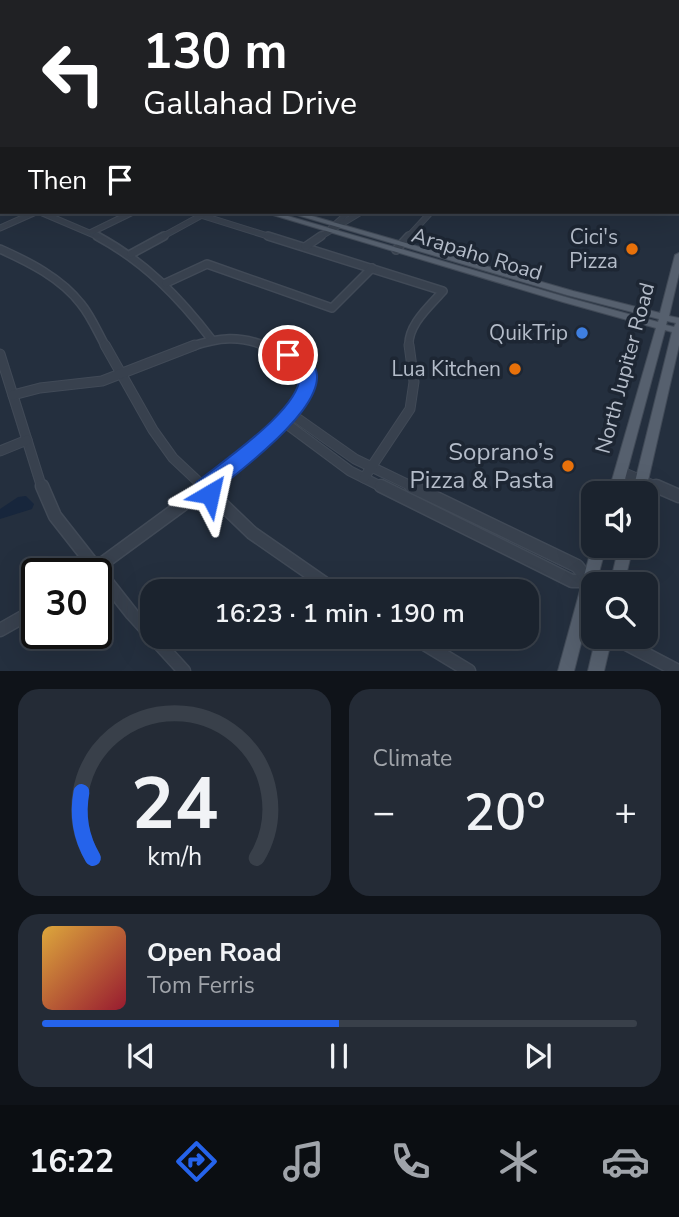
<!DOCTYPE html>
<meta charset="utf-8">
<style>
body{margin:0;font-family:"Nunito Sans",sans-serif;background:#242b36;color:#f1f3f6;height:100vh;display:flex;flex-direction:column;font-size:26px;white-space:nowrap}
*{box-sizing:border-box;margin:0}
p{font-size:23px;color:#a0a4aa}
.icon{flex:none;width:38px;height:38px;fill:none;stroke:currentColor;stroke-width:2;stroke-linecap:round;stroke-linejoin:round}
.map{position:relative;height:671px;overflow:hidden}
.drawer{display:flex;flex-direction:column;gap:18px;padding:18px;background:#0f1319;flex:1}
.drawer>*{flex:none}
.banner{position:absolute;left:0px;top:0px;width:679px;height:214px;box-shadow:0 7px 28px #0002,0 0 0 2px #39404a;background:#202124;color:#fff;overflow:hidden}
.tools{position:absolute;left:581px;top:481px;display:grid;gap:14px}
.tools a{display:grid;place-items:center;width:77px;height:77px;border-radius:14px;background:#1b232e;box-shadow:0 7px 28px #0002,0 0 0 2px #39404a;font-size:35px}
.speed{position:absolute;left:21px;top:558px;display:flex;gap:14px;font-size:35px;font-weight:700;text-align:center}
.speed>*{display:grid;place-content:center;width:91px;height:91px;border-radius:50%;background:#1b232e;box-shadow:0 7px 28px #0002,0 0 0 2px #39404a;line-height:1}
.speed .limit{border:4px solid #111;border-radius:10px;background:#fff;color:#111}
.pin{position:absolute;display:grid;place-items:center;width:60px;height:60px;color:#fff;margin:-30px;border:4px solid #fff;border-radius:50%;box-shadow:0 2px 7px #0007}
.me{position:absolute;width:77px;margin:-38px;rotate:36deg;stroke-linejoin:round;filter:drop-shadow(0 0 5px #0008)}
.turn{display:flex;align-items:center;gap:24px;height:147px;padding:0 28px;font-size:32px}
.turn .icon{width:91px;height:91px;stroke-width:2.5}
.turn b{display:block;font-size:49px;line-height:60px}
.then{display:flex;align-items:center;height:66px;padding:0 28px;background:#0003;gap:14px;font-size:26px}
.big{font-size:52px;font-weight:600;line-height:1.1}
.drawer .tile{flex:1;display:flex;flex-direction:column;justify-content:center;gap:10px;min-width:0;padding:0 24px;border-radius:21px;background:#242b36}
.drawer .dial{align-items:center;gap:0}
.dial svg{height:182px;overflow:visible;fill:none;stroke:#39404a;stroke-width:7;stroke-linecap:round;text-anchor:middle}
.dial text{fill:#f1f3f6;stroke:none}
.song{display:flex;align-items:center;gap:21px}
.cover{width:84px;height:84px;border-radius:10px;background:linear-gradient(135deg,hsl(40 70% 55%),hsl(350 70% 35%))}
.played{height:7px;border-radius:4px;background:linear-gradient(90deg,#2563eb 50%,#39404a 50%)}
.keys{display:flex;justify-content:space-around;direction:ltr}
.heat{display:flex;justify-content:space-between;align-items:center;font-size:38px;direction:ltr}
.drawer .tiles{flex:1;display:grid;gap:18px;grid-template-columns:1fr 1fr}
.tile:last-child{grid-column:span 2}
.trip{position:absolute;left:140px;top:579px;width:399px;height:70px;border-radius:21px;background:#1b232e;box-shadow:0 7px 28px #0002,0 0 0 2px #39404a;font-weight:600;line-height:70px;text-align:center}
.dock{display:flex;height:112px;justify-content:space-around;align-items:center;background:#0b0e12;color:#a0a4aa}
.dock .icon{width:49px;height:49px}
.dock .active{color:#2563eb}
.dock b{font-size:32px;color:#f1f3f6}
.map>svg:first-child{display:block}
.water{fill:#17263c}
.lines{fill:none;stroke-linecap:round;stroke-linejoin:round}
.minor-far3-casing{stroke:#414a57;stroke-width:7}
.minor-far2-casing{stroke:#414a57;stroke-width:10}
.minor-far1-casing{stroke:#414a57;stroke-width:11}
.minor-casing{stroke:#414a57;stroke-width:15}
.major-casing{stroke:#414a57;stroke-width:2}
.minor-far3{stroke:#38414e;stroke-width:5}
.minor-far2{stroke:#38414e;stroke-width:7}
.minor-far1{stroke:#38414e;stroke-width:9}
.minor{stroke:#38414e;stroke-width:12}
.major{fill:#56606e;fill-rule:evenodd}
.route{fill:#2563eb;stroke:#184099;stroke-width:2}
.food-dot{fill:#e8710a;stroke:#1d2633;stroke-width:2.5}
.shop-dot{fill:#3f7fe0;stroke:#1d2633;stroke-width:2.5}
.labels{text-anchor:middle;stroke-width:7;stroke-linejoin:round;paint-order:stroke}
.poi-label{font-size:21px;fill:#b4bcc9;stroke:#1d2633;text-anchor:end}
.street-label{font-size:21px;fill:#b4bcc9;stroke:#1d2633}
.near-poi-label{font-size:24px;fill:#b4bcc9;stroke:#1d2633;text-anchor:end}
</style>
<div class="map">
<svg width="679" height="671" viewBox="0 0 679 671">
<rect width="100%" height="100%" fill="#242f3e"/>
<path class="water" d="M26,496L34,504L32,509L0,519V509L18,497Z"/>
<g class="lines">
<g class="minor-far3-casing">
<g id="minor-far3">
<path d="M40,212L101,238"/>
<path d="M191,212L274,238"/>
<path d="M0,228L36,212"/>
<path d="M331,228L349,212"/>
<path d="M92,232L133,212"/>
<path d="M160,238L202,215"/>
<path d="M318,238L361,212"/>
<path d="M407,238L431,212"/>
</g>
</g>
<g class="minor-far2-casing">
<g id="minor-far2">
<path d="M97,236C145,262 179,297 212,340"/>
<path d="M268,236L443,291C430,306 407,325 409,347"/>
<path d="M305,247L321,236"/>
<path d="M0,249C29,262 61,278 81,304C91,316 98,333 106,347"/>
<path d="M396,250L409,236"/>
<path d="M131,254L164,236"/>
<path d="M166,283L207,264L332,308L372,268"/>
<path d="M190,347C219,337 240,335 268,347"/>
</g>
</g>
<g class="minor-far1-casing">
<g id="minor-far1">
<path d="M105,345L153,430L173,458L205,488"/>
<path d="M0,354L42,488"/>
<path d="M13,395L40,388L102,381L195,345"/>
<path d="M291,414L355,459L415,488"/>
<path d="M284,422L350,471L384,488"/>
<path d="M0,451L27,440"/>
<path d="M620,471L660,488"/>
<path d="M364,478L410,409L414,382L409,345"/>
<path d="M205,488C228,471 317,405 308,374C303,358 278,351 264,345"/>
</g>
</g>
<g class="minor-casing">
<g id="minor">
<path d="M42,486L55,516L132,614L184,671"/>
<path d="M203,486L252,533L337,592"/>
<path d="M381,486L572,581H589"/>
<path d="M411,486L577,566L589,581L596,584"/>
<path d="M656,486L679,496"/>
<path d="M88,574L208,486"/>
<path d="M0,630L37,609"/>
<path d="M413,637L469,671"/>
<path d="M613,637L678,671"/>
</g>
</g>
<g class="major-casing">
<g id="major">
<path d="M0,134L2,135V139L0,138Z"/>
<path d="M263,212H274L569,298L658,322L659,319L567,295L287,212H298L573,291L660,313L675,255L679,253V273L669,316L679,318V345L645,494H632L672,332L665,330L621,494H608L656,328L563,302ZM667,321L676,323L674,327L666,325Z"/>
<path d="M593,543V546H606L596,584H593V596L574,671H558Z"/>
<path d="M619,546H633L624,584H610Z"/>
<path d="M596,637H612L604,671H588Z"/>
</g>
</g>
<use href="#minor-far3" class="minor-far3"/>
<use href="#minor-far2" class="minor-far2"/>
<use href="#minor-far1" class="minor-far1"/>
<use href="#minor" class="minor"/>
<use href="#major" class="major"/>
</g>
<linearGradient id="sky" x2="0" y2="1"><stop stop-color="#141a22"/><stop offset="0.49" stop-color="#3f4d63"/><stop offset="1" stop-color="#3f4d63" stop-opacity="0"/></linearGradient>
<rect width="679" height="183" fill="url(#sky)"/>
<path class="route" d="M288,350C374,373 244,467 218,489L221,494L218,500C206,504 199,499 193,488L197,482C220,463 307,405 299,373L280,355Z"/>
<g class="food-dot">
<circle cx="632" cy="249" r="7"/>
<circle cx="515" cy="369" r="7"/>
<circle cx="568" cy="466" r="7"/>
</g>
<circle class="shop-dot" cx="582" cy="333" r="7"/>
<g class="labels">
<g class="poi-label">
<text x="618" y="244">Cici's<tspan x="618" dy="24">Pizza</tspan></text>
<text x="568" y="340">QuikTrip</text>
<text x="501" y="376">Lua Kitchen</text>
</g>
<g class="street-label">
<text transform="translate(477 254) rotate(17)" y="7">Arapaho Road</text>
<text transform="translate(625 368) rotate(-75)" y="7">North Jupiter Road</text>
</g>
<g class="near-poi-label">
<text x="554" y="460">Soprano’s<tspan x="554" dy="28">Pizza &amp; Pasta</tspan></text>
</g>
</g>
</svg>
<div class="tools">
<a><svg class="icon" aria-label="sound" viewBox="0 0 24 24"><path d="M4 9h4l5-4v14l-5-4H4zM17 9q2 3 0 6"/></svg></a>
<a><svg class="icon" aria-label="search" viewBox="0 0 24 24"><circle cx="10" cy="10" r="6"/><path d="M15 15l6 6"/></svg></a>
</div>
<div class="speed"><div class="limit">30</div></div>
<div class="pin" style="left:288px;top:355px;background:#d93025"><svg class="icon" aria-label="arrive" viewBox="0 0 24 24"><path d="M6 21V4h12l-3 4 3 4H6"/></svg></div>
<svg class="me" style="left:210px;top:494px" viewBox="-20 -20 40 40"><path d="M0-17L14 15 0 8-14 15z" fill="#2563eb" stroke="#fff" stroke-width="4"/></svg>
<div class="trip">16:23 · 1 min · 190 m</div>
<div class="banner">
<div class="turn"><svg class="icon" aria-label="left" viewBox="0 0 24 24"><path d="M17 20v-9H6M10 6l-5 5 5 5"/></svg><div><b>130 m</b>Gallahad Drive</div></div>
<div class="then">Then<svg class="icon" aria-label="arrive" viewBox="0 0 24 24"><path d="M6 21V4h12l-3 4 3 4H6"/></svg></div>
</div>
</div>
<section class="drawer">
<div class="tiles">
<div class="tile dial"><svg viewBox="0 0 100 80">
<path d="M14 69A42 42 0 1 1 86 69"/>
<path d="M14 69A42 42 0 0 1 9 40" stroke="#2563eb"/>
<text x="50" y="56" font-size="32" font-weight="700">24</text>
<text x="50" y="72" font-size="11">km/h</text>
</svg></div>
<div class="tile"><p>Climate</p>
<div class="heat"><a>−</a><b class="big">20°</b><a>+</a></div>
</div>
<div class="tile">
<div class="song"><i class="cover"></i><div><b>Open Road</b><p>Tom Ferris</p></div></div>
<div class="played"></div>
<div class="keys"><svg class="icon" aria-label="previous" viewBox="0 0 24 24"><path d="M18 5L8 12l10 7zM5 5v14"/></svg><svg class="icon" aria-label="pause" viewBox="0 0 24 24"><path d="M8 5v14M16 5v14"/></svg><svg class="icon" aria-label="next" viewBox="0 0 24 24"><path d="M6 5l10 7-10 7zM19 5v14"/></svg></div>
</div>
</div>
</section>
<nav class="dock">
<b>16:22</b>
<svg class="icon active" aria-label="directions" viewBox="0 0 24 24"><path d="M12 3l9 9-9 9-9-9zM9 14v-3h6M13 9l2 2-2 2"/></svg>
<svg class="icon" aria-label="music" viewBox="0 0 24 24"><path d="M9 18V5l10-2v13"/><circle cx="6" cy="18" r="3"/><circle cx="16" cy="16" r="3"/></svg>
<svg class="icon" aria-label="phone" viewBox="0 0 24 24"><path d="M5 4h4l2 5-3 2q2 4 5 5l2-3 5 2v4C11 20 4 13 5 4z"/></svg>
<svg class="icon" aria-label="climate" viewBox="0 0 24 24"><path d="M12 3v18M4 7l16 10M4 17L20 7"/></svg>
<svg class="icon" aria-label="car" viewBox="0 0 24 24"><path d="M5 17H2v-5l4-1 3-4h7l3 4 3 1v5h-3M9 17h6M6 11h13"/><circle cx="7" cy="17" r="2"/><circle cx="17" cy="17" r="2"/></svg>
</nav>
